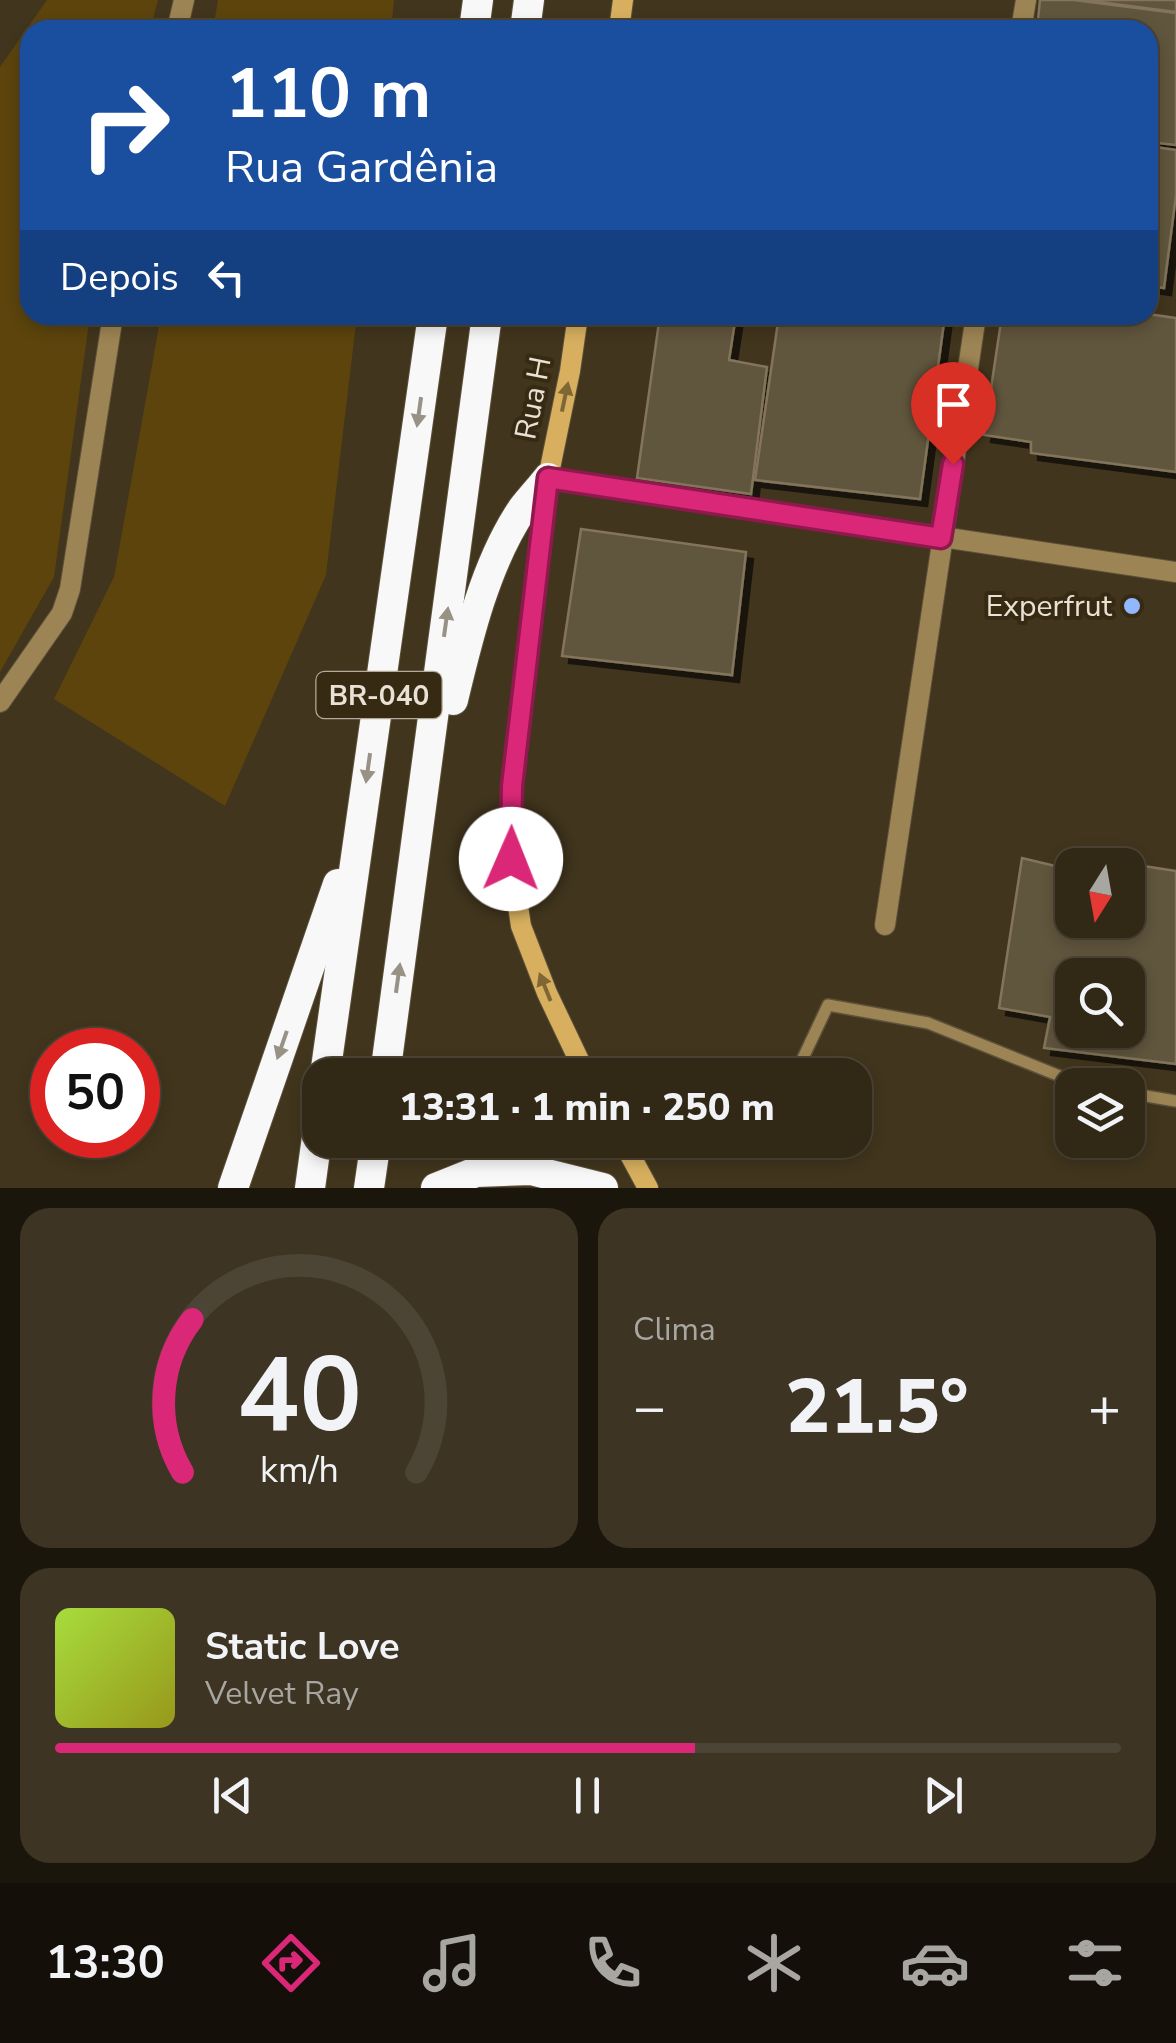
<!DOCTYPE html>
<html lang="pt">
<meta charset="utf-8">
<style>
body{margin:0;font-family:"Nunito Sans",sans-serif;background:#3d3423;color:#f1f3f6;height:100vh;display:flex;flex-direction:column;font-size:38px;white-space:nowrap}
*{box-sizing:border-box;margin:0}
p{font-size:32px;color:#a8a6a1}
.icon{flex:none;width:55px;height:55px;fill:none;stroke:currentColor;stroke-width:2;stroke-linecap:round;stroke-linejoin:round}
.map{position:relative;height:1188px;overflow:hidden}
.drawer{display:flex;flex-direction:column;gap:20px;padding:20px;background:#1b160c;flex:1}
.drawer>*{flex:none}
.guide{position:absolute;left:20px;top:20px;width:1138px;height:305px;border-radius:30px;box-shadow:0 5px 15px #0003,0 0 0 2px #4c4435;background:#1a4fa0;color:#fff;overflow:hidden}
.needle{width:65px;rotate:191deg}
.controls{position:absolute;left:1055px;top:848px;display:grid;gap:20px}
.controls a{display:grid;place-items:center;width:90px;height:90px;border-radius:20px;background:#312816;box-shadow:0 5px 15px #0003,0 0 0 2px #4c4435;font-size:50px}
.speed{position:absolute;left:30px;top:1028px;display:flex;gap:20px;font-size:50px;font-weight:700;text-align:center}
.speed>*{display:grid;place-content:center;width:130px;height:130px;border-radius:50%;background:#312816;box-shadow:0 5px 15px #0003,0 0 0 2px #4c4435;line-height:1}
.speed .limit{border:15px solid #d22;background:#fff;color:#111}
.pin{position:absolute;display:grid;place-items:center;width:85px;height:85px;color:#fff;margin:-102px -42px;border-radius:50% 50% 50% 0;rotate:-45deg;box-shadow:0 0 10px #0007}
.pin .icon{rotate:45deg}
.me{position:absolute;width:110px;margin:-55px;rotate:1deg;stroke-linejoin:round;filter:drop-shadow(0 0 8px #0008)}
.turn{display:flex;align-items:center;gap:35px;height:210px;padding:0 40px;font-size:45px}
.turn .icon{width:130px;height:130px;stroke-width:2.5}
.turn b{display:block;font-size:70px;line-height:85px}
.then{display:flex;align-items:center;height:95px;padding:0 40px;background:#0003;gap:20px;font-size:38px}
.big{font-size:75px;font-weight:800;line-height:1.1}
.drawer .widget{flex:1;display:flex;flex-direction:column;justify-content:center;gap:15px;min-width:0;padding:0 35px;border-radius:30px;background:#3d3423}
.drawer .dial{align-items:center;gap:0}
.dial svg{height:260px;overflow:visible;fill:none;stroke:#4c4435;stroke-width:7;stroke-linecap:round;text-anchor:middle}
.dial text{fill:#f1f3f6;stroke:none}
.song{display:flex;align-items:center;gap:30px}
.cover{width:120px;height:120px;border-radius:15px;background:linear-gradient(135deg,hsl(80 70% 55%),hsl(60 70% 35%))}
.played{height:10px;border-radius:5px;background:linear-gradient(90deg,#db2777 60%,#4c4435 60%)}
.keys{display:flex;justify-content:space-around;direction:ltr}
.heat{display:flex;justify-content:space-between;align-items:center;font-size:55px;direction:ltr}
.drawer .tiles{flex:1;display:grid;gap:20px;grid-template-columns:1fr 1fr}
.widget:last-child{grid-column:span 2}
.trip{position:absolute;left:302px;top:1058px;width:570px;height:100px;border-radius:30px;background:#312816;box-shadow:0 5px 15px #0003,0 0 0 2px #4c4435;font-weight:800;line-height:100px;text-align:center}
.tab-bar{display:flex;height:160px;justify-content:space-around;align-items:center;background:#141009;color:#a8a6a1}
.tab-bar .icon{width:70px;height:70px}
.tab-bar .on{color:#db2777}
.tab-bar b{font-size:45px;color:#f1f3f6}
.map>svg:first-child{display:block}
.green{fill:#5c440c}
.building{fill:#61553c;stroke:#83755c;stroke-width:2.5;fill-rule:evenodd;filter:url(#shadow)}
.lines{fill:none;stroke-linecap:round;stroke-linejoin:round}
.lane-casing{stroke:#5c513a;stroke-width:14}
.street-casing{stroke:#5c513a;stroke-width:22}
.secondary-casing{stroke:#5c513a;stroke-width:22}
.highway-casing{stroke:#5c513a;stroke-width:32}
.lane{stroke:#9d8454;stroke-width:11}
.street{stroke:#9d8454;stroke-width:20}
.secondary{stroke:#d7af5f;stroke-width:20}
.highway{stroke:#f8f8f8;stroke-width:30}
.oneway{fill:#7e6635}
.oneway2{fill:#979186}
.route-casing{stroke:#8e194d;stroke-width:25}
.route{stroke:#db2777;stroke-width:18}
.poi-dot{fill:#93b7fd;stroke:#362a13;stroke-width:4}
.labels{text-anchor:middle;stroke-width:8;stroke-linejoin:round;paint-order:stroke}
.shield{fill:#362a13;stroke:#b3aa99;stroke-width:2.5}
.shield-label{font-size:28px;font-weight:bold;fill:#e9e1d3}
.street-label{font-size:30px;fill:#e9e1d3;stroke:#362a13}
.poi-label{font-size:30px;fill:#e9e1d3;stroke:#362a13;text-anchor:end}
</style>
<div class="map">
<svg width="1176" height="1188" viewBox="0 0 1176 1188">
<defs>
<filter id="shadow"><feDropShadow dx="7" dy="7" stdDeviation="0" flood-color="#0009"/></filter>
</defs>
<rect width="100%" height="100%" fill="#41351d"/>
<g class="green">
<path d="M47,0H158L150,30H30V315H90L54,577L0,672V67Z"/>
<path d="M218,0H394L391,30H213Z"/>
<path d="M161,315H357L326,575L225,806L54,699L114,577Z"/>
</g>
<g class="building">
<path d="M1040,0H1074L1176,13V145L1148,142V30H1037Z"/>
<path d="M1083,0H1176V12Z"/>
<path d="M1148,146L1176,150V195L1164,288L1148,286Z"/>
<path d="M1148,314L1176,318V472L1031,453V442L984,435L1002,315Z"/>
<path d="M660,315H736L729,360L767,367L751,494L637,478Z"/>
<path d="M779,315H945L920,499L755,480Z"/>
<path d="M581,529L746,552L732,675L562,656Z"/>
<path d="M1079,856L1176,871V1064L1044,1048L1050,1017L999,1008L1022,858L1072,870V920H1128V865H1076ZM1072,975H1128V1030H1072Z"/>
</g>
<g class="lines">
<g class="lane-casing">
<g id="lane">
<path d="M795,1075L828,1005L928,1023L1082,1085"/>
<path d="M1128,1093L1176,1101"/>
</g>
</g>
<g class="street-casing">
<g id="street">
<path d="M177,30L184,0"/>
<path d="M1021,30L1026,0"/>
<path d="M548,478L1176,572"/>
<path d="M0,702L62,613L70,589L113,315"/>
<path d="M885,925L976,315"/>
</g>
</g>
<g class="secondary-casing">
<g id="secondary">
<path d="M619,30L623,0"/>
<path d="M578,315L570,371L548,478L512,786L511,859L521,926L547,993L586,1075"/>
<path d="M622,1140L648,1188"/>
</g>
</g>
<g class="highway-casing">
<g id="highway">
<path d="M474,30L478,0"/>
<path d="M525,30L529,0"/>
<path d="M453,700C468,637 486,562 523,508C531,498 540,488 548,478"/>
<path d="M325,1075L433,315"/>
<path d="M385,1075L487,315"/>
<path d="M233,1188L338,884"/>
<path d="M310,1188L320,1115"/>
<path d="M369,1188L376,1140"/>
<path d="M436,1188L476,1172L531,1170L603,1188"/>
</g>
</g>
<use href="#lane" class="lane"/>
<use href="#street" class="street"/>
<use href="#secondary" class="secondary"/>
<use href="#highway" class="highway"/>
</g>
<defs><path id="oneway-solid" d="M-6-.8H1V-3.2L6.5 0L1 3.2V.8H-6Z" transform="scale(2.5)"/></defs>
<g class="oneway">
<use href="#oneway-solid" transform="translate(565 397) rotate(-78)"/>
<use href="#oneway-solid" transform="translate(545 987) rotate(-112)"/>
</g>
<g class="oneway2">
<use href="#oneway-solid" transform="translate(419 412) rotate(98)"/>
<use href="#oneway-solid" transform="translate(446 622) rotate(-82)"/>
<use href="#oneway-solid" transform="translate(368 768) rotate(98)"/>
<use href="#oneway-solid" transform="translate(398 978) rotate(-82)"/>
<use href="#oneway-solid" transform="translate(282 1045) rotate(109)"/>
</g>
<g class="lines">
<g class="route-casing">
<path id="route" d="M511,859L512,786L548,478L941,538L953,464"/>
</g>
<use href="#route" class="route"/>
</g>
<circle class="poi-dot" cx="1132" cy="606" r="10"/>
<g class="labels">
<rect class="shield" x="316.5" y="672" width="125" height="46" rx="8"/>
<g class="shield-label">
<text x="379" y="705">BR-040</text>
</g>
<g class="street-label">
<text transform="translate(533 398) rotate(-79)" y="10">Rua H</text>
</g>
<g class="poi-label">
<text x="1112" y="616">Experfrut</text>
</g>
</g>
</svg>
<div class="controls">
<a><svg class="needle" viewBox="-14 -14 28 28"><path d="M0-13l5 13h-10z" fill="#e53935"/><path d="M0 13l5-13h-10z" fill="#a8a6a1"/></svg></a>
<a><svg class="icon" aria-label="search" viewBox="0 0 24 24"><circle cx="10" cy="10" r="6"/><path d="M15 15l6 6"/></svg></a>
<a><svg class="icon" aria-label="layers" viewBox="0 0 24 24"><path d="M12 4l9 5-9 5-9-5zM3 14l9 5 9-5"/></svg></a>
</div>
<div class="speed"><div class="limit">50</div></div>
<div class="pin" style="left:953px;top:464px;background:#d93025"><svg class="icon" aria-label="arrive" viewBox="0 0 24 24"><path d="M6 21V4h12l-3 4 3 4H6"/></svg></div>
<svg class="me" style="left:511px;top:859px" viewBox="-20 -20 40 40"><circle r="19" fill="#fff"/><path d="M0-13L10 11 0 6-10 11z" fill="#db2777"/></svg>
<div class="trip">13:31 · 1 min · 250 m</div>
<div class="guide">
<div class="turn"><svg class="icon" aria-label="right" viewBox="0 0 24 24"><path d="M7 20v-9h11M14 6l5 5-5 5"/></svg><div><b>110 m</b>Rua Gardênia</div></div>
<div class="then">Depois<svg class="icon" aria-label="left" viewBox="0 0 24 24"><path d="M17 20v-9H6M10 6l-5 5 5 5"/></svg></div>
</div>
</div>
<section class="drawer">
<div class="tiles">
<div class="widget dial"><svg viewBox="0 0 100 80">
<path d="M14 69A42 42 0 1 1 86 69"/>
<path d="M14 69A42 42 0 0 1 17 22" stroke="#db2777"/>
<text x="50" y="56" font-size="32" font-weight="700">40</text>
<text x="50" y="72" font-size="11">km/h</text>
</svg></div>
<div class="widget"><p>Clima</p>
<div class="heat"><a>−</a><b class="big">21.5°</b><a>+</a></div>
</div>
<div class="widget">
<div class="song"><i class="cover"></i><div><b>Static Love</b><p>Velvet Ray</p></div></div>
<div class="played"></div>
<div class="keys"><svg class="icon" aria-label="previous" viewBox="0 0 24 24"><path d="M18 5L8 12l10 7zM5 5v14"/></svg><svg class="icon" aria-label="pause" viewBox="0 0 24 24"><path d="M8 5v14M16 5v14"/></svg><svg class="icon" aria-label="next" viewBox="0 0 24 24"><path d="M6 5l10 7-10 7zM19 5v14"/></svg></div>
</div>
</div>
</section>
<nav class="tab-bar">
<b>13:30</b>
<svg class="icon on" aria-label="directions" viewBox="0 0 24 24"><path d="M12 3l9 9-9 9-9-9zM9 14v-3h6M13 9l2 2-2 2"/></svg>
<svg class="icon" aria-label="music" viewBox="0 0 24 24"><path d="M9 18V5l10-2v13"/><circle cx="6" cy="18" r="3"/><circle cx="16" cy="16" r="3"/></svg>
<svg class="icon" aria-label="phone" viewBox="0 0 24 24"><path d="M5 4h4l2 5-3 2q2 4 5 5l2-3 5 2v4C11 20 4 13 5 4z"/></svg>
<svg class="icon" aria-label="climate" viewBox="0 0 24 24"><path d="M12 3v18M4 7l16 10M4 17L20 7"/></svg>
<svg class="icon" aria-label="car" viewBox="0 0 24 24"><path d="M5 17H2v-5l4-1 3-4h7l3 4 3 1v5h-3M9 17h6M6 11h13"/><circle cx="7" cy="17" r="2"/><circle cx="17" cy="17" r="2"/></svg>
<svg class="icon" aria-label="filters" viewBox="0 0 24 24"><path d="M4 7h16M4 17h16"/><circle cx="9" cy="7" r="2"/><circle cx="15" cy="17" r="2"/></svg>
</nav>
